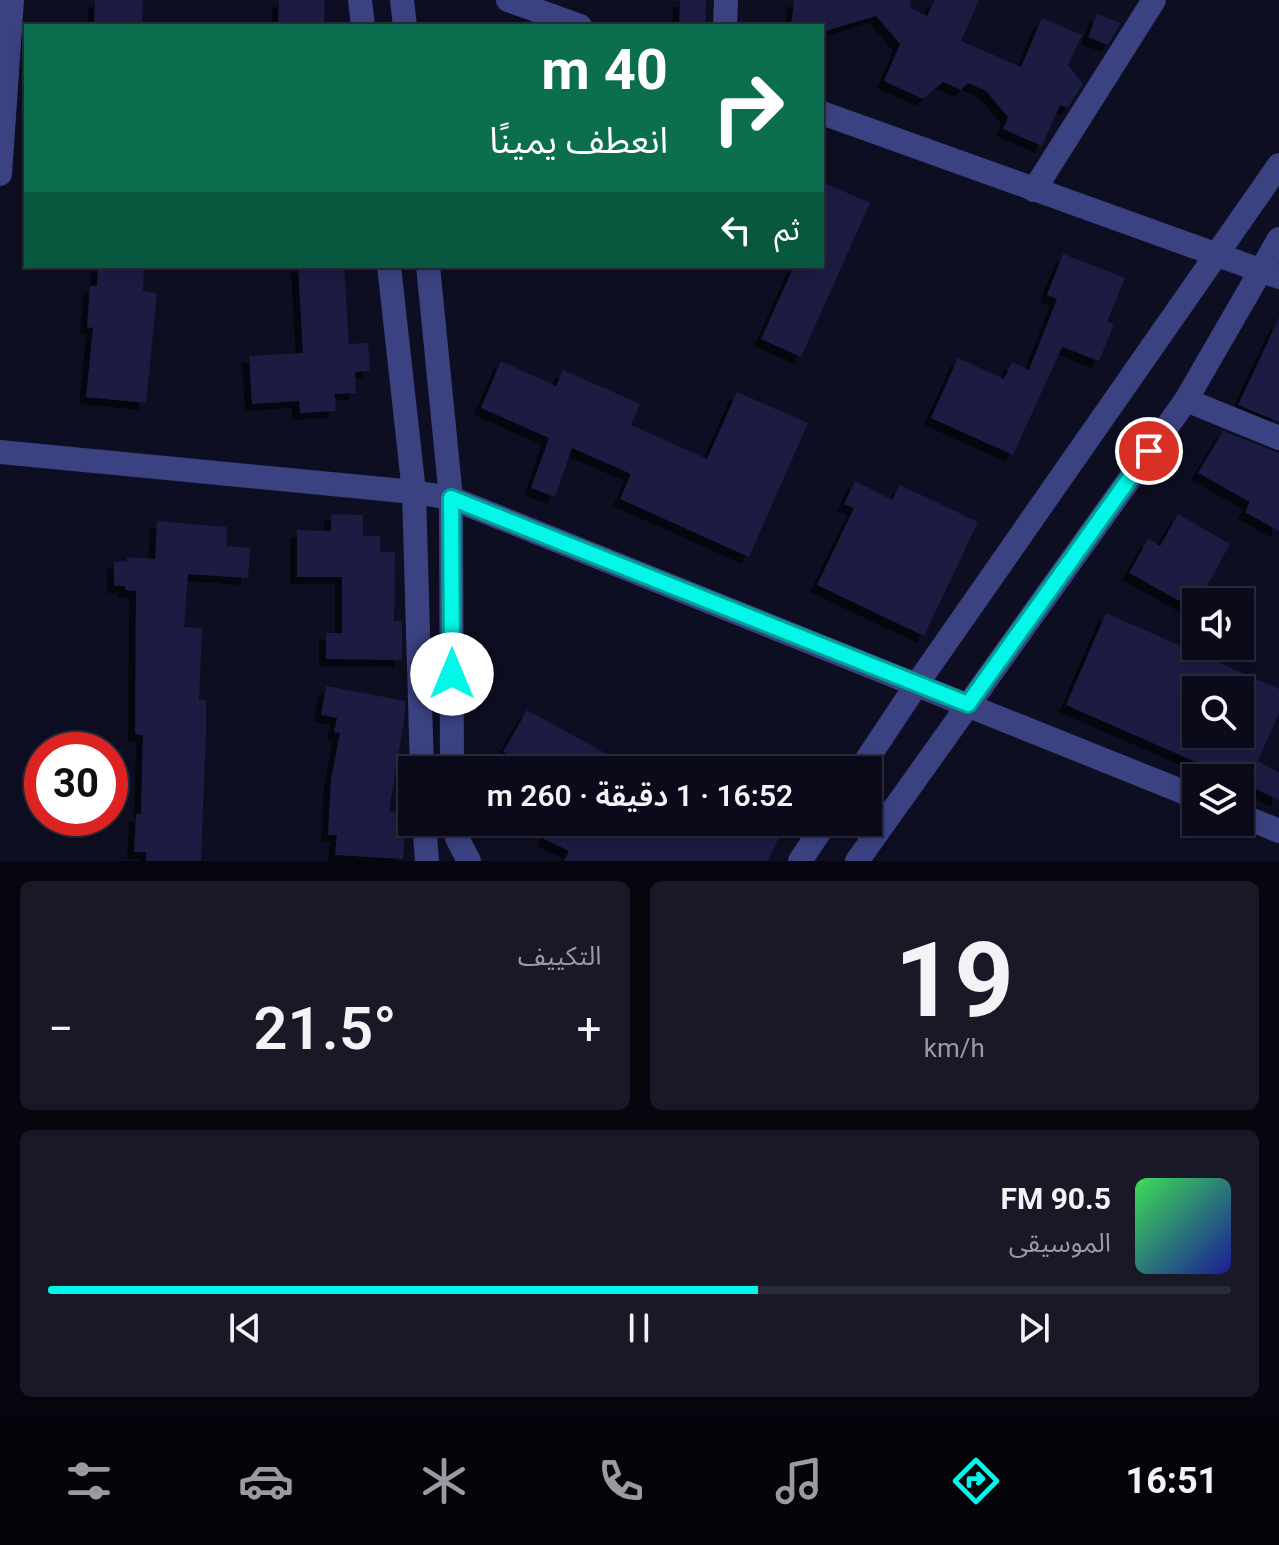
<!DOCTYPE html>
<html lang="ar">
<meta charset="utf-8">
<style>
body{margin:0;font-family:Roboto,"Noto Sans Arabic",sans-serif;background:#181827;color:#f1f3f6;direction:rtl;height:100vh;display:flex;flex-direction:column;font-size:30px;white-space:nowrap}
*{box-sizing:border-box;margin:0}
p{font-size:26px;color:#999aa2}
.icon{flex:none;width:44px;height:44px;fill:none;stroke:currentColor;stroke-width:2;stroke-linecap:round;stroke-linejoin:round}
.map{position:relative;height:861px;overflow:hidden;direction:ltr}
.details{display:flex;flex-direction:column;gap:20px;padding:20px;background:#06060e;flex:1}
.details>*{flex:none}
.top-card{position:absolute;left:24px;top:24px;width:800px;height:244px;border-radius:0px;box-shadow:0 4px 12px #0003,0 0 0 2px #2a2b39;direction:rtl;background:#0b6e4f;color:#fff;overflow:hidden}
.buttons{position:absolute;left:1182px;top:588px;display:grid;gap:16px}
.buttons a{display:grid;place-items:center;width:72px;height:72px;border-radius:0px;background:#0a0a1a;box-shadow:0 4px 12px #0003,0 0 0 2px #2a2b39;font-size:40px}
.speed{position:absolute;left:24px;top:732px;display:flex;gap:16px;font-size:40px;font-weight:700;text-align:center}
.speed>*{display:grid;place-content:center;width:104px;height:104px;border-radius:50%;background:#0a0a1a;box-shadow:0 4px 12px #0003,0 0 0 2px #2a2b39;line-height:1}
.speed .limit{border:12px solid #d22;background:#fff;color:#111}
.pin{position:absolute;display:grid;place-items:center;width:68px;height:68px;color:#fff;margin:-34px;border:4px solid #fff;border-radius:50%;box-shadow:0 2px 8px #0007}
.me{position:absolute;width:88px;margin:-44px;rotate:0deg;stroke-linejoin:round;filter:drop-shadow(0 0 6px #0008)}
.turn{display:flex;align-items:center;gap:28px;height:168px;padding:0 24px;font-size:36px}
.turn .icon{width:104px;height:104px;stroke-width:2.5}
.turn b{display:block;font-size:56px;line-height:68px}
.then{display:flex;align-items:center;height:76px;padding:0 24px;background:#0003;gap:16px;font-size:30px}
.big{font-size:60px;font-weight:600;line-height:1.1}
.details .tile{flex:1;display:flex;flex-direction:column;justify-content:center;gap:12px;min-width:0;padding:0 28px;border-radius:12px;background:#181827}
.details .dial{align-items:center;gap:0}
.dial b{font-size:104px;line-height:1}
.song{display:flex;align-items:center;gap:24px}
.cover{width:96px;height:96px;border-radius:12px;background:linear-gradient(135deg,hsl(130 70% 55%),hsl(240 70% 35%))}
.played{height:8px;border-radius:4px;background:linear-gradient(90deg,#04f6e9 60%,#2a2b39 60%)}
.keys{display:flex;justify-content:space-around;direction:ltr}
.heat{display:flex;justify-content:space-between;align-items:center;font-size:44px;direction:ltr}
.details .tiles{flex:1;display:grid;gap:20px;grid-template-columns:1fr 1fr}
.tile:last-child{grid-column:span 2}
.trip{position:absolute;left:398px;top:756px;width:484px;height:80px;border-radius:0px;background:#0a0a1a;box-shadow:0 4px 12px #0003,0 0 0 2px #2a2b39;font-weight:600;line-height:80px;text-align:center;direction:rtl}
.tabs{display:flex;height:128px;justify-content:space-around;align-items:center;background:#04040a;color:#999aa2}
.tabs .icon{width:56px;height:56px}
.tabs .on{color:#04f6e9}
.tabs b{font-size:36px;color:#f1f3f6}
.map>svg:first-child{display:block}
.building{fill:#1c1a43;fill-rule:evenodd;filter:url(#shadow)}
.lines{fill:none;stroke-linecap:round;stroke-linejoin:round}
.minor{stroke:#3a4281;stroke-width:24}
.route-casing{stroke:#03a097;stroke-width:20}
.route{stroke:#04f6e9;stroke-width:14}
</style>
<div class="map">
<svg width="1279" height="861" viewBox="0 0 1279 861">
<defs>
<filter id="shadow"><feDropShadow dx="-7" dy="7" stdDeviation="0" flood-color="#0009"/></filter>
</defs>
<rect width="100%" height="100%" fill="#0e0e22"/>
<g class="building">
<path d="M95,0H143L142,26H94Z"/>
<path d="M279,0H325L324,26H278Z"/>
<path d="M680,0H706L705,26L679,25Z"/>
<path d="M794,0H910L911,7H908L927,16L935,0H979L961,41L1021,67L1042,18L1082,35L1068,65L1083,84L1068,108L1060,105L1042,146L1003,129L1008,117L986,91L968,83L961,90L943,82L923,99L884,81L900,44L876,16L822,32V26H791Z"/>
<path d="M1097,14L1121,23L1108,45L1088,37Z"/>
<path d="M822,182L870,203L801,357L761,339L794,266H822Z"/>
<path d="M1063,254L1125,278L1107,322L1114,324L1099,361L1062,347L1013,455L931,418L958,358L1004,379L1012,362L1029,370L1057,299L1047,295Z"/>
<path d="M98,266H144L143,291L157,293L146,403L86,397L93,328L87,327L90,286H97Z"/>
<path d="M298,266H344L349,344L368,343L370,371L355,372L356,393L335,394L336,411L300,413L299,401L252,404L249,356L303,353Z"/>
<path d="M1279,318V422L1238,405Z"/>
<path d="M501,361L556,386L563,370L640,404L631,425L707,459L737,392L808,423L749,557L620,499L631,474L572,448L555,497L531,488L549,438L481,408Z"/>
<path d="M1223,431L1279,453V531L1245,512L1250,502L1198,473Z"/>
<path d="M855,481L892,500L900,485L978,522L924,636L817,585L854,508L844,504Z"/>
<path d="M331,514L363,515V536H380V552H395L394,621H402V660L326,659V633H342V577H297V530L331,531Z"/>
<path d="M1178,514L1230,544L1194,609L1129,573L1148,539L1160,546Z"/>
<path d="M157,521L227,527L226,546L250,548L248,578L188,574L184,627L202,628L199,700H206V733L201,861H146V852H134L136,814H141L143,735L135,734L136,591L125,590V586H114V562L127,561V557L155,559Z"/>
<path d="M1106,613L1279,689V713L1258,761L1279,773V800L1240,782V778H1232L1066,705ZM1196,690H1240V734H1196Z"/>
<path d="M326,686L405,701V714L389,812L406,814L403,859L335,855L337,835H328L331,779L340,733L334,732L337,718L321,715Z"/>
<path d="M527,710L636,770H535L503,752Z"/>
<path d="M552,822H786L768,861H564L569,851L544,839Z"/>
</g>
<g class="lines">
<g class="minor">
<path d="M360,0L363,26"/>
<path d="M402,0L405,26"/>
<path d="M508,0L580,26"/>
<path d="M725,26L726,0"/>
<path d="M822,113L1279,277"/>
<path d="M0,174L12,0"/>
<path d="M1034,190L1154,0"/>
<path d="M389,266L414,492L422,770"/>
<path d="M428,266L451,498L452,770"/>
<path d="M1186,400L1279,438"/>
<path d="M0,452L414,492L451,498L1196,797"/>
<path d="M860,770L917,684L1279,165"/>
<path d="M1240,815L1279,831"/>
<path d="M424,822L427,861"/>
<path d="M455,822L457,838L469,861"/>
<path d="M800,861L826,822"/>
<path d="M857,861L1186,400L1279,239"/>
</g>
</g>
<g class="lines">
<g class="route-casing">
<path id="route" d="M452,674L451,498L968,704L1149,451"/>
</g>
<use href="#route" class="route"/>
</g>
</svg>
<div class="buttons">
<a><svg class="icon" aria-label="sound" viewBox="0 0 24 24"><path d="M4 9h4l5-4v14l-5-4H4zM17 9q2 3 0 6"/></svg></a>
<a><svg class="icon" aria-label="search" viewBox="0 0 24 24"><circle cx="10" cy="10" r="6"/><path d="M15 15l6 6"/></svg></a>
<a><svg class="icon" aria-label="layers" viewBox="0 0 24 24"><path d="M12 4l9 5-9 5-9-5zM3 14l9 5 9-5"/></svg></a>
</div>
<div class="speed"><div class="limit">30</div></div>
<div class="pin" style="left:1149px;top:451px;background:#d93025"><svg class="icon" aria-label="arrive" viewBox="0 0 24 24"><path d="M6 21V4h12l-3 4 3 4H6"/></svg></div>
<svg class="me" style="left:452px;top:674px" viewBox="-20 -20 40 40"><circle r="19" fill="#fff"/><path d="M0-13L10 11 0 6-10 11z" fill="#04f6e9"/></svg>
<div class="trip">16:52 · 1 دقيقة · 260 m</div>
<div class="top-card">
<div class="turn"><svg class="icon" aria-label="right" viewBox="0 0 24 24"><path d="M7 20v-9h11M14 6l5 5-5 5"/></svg><div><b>40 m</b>انعطف يمينًا</div></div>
<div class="then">ثم<svg class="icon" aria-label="left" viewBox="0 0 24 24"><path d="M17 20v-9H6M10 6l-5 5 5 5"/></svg></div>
</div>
</div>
<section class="details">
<div class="tiles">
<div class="tile dial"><b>19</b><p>km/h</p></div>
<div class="tile"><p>التكييف</p>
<div class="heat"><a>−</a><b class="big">21.5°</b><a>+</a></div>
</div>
<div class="tile">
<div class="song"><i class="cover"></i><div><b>90.5 FM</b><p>الموسيقى</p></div></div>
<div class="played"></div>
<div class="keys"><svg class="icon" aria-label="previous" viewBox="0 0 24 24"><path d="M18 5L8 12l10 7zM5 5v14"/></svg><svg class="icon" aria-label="pause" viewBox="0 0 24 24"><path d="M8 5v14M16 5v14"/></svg><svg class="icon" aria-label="next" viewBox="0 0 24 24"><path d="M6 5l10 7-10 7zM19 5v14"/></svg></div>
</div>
</div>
</section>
<nav class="tabs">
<b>16:51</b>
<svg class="icon on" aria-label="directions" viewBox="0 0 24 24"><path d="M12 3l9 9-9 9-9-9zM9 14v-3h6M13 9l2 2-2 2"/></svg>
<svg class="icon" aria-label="music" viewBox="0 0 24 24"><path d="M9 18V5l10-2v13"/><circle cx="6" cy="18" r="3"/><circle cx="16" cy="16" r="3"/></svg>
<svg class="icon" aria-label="phone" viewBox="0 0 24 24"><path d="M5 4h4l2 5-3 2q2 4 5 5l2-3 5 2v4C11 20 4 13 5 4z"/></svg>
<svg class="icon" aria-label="climate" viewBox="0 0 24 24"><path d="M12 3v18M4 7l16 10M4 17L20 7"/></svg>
<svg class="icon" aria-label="car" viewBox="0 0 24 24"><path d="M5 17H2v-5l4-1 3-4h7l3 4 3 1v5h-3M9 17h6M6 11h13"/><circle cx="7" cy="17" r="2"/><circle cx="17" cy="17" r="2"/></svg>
<svg class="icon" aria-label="filters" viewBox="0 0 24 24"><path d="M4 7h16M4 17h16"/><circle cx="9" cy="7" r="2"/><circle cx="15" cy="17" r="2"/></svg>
</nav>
